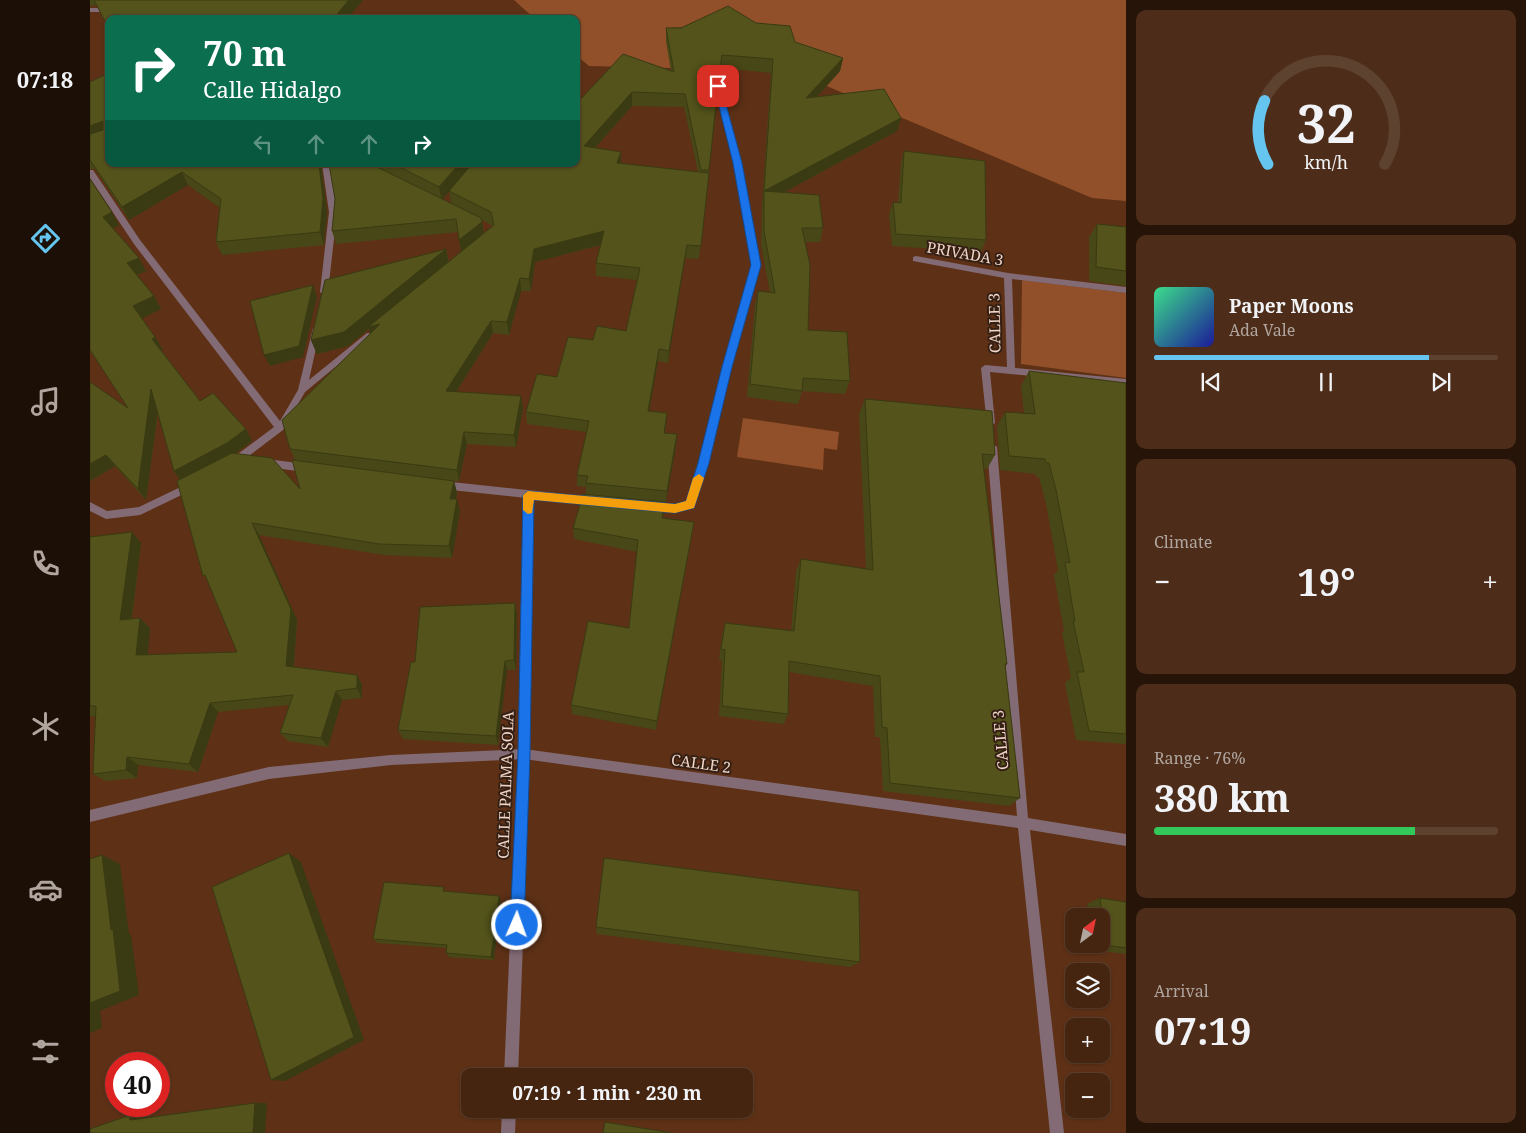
<!DOCTYPE html>
<meta charset="utf-8">
<style>
body{margin:0;font-family:"Noto Serif",serif;background:#4d2d19;color:#f1f3f6;height:100vh;display:flex;flex-direction:column;font-size:19px;white-space:nowrap}
*{box-sizing:border-box;margin:0}
p{font-size:16px;color:#b0a59f}
.icon{flex:none;width:28px;height:28px;fill:none;stroke:currentColor;stroke-width:2;stroke-linecap:round;stroke-linejoin:round}
.map{position:relative;flex:1;overflow:hidden}
.sheet{display:flex;flex-direction:column;gap:10px;padding:10px;background:#261409;width:400px}
.sheet>*{flex:none}
.guide{position:absolute;left:15px;top:15px;width:475px;height:152px;border-radius:10px;box-shadow:0 1px 4px #0004,0 0 0 1px #5e4230;background:#0b6e4f;color:#fff;overflow:hidden}
.needle{width:32px;rotate:33deg}
.tools{position:absolute;left:975px;top:908px;display:grid;gap:10px}
.tools a{display:grid;place-items:center;width:45px;height:45px;border-radius:10px;background:#462510;box-shadow:0 1px 4px #0004,0 0 0 1px #5e4230;font-size:25px}
.speed{position:absolute;left:15px;top:1052px;display:flex;gap:10px;font-size:25px;font-weight:700;text-align:center}
.speed>*{display:grid;place-content:center;width:65px;height:65px;border-radius:50%;background:#462510;box-shadow:0 1px 4px #0004,0 0 0 1px #5e4230;line-height:1}
.speed .limit{border:8px solid #d22;background:#fff;color:#111}
.pin{position:absolute;display:grid;place-items:center;width:42px;height:42px;color:#fff;margin:-21px;border-radius:10px;box-shadow:0 2px 8px #0006}
.me{position:absolute;width:55px;margin:-28px;rotate:2deg;stroke-linejoin:round;filter:drop-shadow(0 0 4px #0008)}
.turn{display:flex;align-items:center;gap:18px;height:105px;padding:0 15px;font-size:22px}
.turn .icon{width:65px;height:65px;stroke-width:2.5}
.turn b{display:block;font-size:35px;line-height:42px}
.lanes{display:flex;align-items:center;height:48px;padding:0 15px;background:#0003;justify-content:center;gap:25px;direction:ltr}
.lanes .off{opacity:.35}
.big{font-size:38px;font-weight:700;line-height:1.1}
.sheet .card{flex:1;display:flex;flex-direction:column;justify-content:center;gap:8px;min-width:0;padding:0 18px;border-radius:10px;background:#4d2d19}
.sheet .dial{align-items:center;gap:0}
.dial svg{height:130px;overflow:visible;fill:none;stroke:#5e4230;stroke-width:7;stroke-linecap:round;text-anchor:middle}
.dial text{fill:#f1f3f6;stroke:none}
.song{display:flex;align-items:center;gap:15px}
.cover{width:60px;height:60px;border-radius:8px;background:linear-gradient(135deg,hsl(150 70% 55%),hsl(240 70% 35%))}
.played{height:5px;border-radius:2px;background:linear-gradient(90deg,#65c5ef 80%,#5e4230 80%)}
.keys{display:flex;justify-content:space-around;direction:ltr}
.heat{display:flex;justify-content:space-between;align-items:center;font-size:28px;direction:ltr}
.charge{height:8px;border-radius:4px;background:linear-gradient(90deg,#34c759 76%,#5e4230 0)}
.trip{position:absolute;left:371px;top:1068px;width:292px;height:50px;border-radius:10px;background:#462510;box-shadow:0 1px 4px #0004,0 0 0 1px #5e4230;font-weight:700;line-height:50px;text-align:center}
main{display:flex;flex:1;min-height:0}
.menu{display:flex;flex-direction:column;width:90px;justify-content:space-around;align-items:center;background:#1c0f06;color:#b0a59f}
.menu .icon{width:35px;height:35px}
.menu .current{color:#65c5ef}
.menu b{font-size:22px;color:#f1f3f6}
.map>svg:first-child{display:block}
.green{fill:#915029}
.lines{fill:none;stroke-linecap:round;stroke-linejoin:round}
.minor{fill:#836b76;fill-rule:evenodd}
.tertiary{fill:#836b76;fill-rule:evenodd}
.wall{fill:#474717;fill-rule:evenodd}
.shaded-wall{fill:#3a3a13}
.building{fill:#53531b;stroke:#3a3a13}
.route{fill:#1a73e8;stroke:#114b97}
.slow{fill:#f59e0b}
.labels{text-anchor:middle;stroke-width:4;stroke-linejoin:round;paint-order:stroke}
.street-label{font-size:15px;fill:#f1d5c6;stroke:#341f14}
</style>
<main>
<nav class="menu">
<b>07:18</b>
<svg class="icon current" aria-label="directions" viewBox="0 0 24 24"><path d="M12 3l9 9-9 9-9-9zM9 14v-3h6M13 9l2 2-2 2"/></svg>
<svg class="icon" aria-label="music" viewBox="0 0 24 24"><path d="M9 18V5l10-2v13"/><circle cx="6" cy="18" r="3"/><circle cx="16" cy="16" r="3"/></svg>
<svg class="icon" aria-label="phone" viewBox="0 0 24 24"><path d="M5 4h4l2 5-3 2q2 4 5 5l2-3 5 2v4C11 20 4 13 5 4z"/></svg>
<svg class="icon" aria-label="climate" viewBox="0 0 24 24"><path d="M12 3v18M4 7l16 10M4 17L20 7"/></svg>
<svg class="icon" aria-label="car" viewBox="0 0 24 24"><path d="M5 17H2v-5l4-1 3-4h7l3 4 3 1v5h-3M9 17h6M6 11h13"/><circle cx="7" cy="17" r="2"/><circle cx="17" cy="17" r="2"/></svg>
<svg class="icon" aria-label="filters" viewBox="0 0 24 24"><path d="M4 7h16M4 17h16"/><circle cx="9" cy="7" r="2"/><circle cx="15" cy="17" r="2"/></svg>
</nav>
<div class="map">
<svg width="1036" height="1133" viewBox="0 0 1036 1133">
<rect width="100%" height="100%" fill="#5e3116"/>
<g class="green">
<path d="M424,0H1036V201L1002,198L701,71L499,66L486,55V19H445Z"/>
<path d="M932,280L1036,293V378L931,364Z"/>
<path d="M653,418L749,432L747,450L734,448L733,470L647,457Z"/>
</g>
<g class="lines">
<g class="minor">
<path d="M0,8H21L24,10L21,12H0Z"/>
<path d="M628,84L631,86L652,163L670,265L641,367L619,463L605,505L603,508L585,513L561,511L558,510L556,507L558,504L561,503L585,505L596,502L609,463L633,367L662,265L644,163L625,86Z"/>
<path d="M232,164H240L247,212L238,292L234,295L230,292L239,212Z"/>
<path d="M0,170H3L50,240L190,421L208,390L223,328H229L230,330L219,380L277,333H283L284,335L215,392L193,430L147,465H141L139,462L141,459L184,427L44,244L0,178Z"/>
<path d="M826,256L918,273L1036,287V293L922,279L925,368L1036,379V385L900,372L905,423L900,427L897,425L891,368L895,365L917,367L914,278L823,261V257Z"/>
<path d="M902,443L907,447L938,818L1036,834V846L940,830L974,1133H960L928,828L434,759L301,765L179,779L0,822V810L179,767L301,755L434,749L927,816L897,447Z"/>
<path d="M176,459L216,464L221,468L216,472L176,467L171,463Z"/>
<path d="M352,481L504,497L507,498L509,501L507,504L504,505L352,489L347,485Z"/>
<path d="M101,482L104,483L106,486L104,489L50,515L16,519L0,511V502L17,511L49,507Z"/>
</g>
<g class="tertiary">
<path d="M438,491L443,495L440,754L428,1076H414L428,754L433,495Z"/>
<path d="M412,1109H426L425,1133H411Z"/>
</g>
</g>
<g class="wall">
<path d="M0,0H273L257,19H19L7,5L0,6Z"/>
<path d="M666,23L705,42L753,58L750,71L727,97L811,118L807,131L693,193L733,228L730,242H715L718,330L760,381L755,394L712,391L708,404L657,397L665,304L668,291L680,292L671,245L672,205L681,73L630,68L629,82L627,83L628,108H626L609,259L595,258L578,363L568,361L559,411L576,425L575,433L586,446L576,502H575L573,518L604,522L566,730L482,714L481,705L539,628L547,552L484,539L483,528L496,495V487L487,486V475L497,432L437,424L436,412L467,377L503,340L536,331L547,280L506,276V263L511,245L445,262L441,291H431L419,335L403,333L366,392L431,396L433,408L426,447L377,444L369,481H364L367,493L366,499L370,511L362,558L294,555L169,535L207,620L204,667L267,675L272,685V698L252,700L238,747L198,741L190,733L199,705L128,712L108,772L48,765L47,778L15,781L3,774L6,716L0,717V537L42,532L51,543L42,619L50,618L60,628L57,655L147,652L90,480L84,471L68,412L56,500L25,466L0,481L38,408L0,179L29,225L23,229L49,258L56,271L47,275L64,296L71,309L52,318L65,337L73,350H71L110,401L156,429L162,441L146,453L210,489L205,460L200,449L280,333L279,329L258,346L227,354L221,340L356,249L359,262L371,252L368,232L246,244L242,231L245,199L239,164H486V104L581,71L576,41V28ZM542,106L594,107L608,172L531,164L505,148ZM359,191L361,203L352,199ZM392,220L403,226L394,233Z"/>
<path d="M0,82L231,164L237,212L234,245L132,255L126,242L130,208L98,185L39,220L5,169H0Z"/>
<path d="M814,151L896,240L891,252L802,246L799,214L803,202L808,203L811,162Z"/>
<path d="M1007,224L1036,227V286L999,281V237Z"/>
<path d="M939,371L1036,383V744L986,740L975,683L981,678L972,633L974,631L964,575L968,570L956,504L949,477H946V474L910,470L907,426L915,412L934,413L931,386Z"/>
<path d="M775,399L905,455L897,469H894L917,664L915,667L930,798L919,806L793,791L790,737H785L783,686L699,672L698,714L694,724L629,716L632,661L629,660L632,635L635,623L701,631L706,571L711,559L776,569L769,414Z"/>
<path d="M425,603L427,613L426,670H417L408,745L313,739L308,730L325,662Z"/>
<path d="M357,892L409,896L411,900L404,960L359,957L356,953L357,948L288,943L283,939Z"/>
<path d="M1010,898L1036,902V954L1003,950L1002,944H1011V916H999L997,904Z"/>
<path d="M506,927L770,962L760,967L507,934Z"/>
<path d="M515,1122L585,1133H513Z"/>
</g>
<g class="shaded-wall">
<path d="M259,0H273L257,19H243Z"/>
<path d="M753,58L750,71L714,111L716,98Z"/>
<path d="M630,69L629,82L623,85L625,72Z"/>
<path d="M542,92V106L495,159L494,146Z"/>
<path d="M630,94L628,108H626L618,183L627,95Z"/>
<path d="M811,118L807,131L674,203V191L672,204L674,191Z"/>
<path d="M13,121L19,132L0,141V126Z"/>
<path d="M531,152V165L527,163Z"/>
<path d="M229,164H233H231L237,212L234,245L230,232Z"/>
<path d="M369,164H383L352,200L349,187Z"/>
<path d="M92,172L98,185L39,220L32,207Z"/>
<path d="M22,212L29,225L20,230L13,217Z"/>
<path d="M392,222L394,235L372,253L369,240Z"/>
<path d="M514,231V244L445,262L441,291L439,279L444,249Z"/>
<path d="M597,245L595,258L578,363L579,351Z"/>
<path d="M356,249L359,264L290,324L282,339L279,329L258,346L227,354L221,340Z"/>
<path d="M49,258L56,271L44,276L37,263Z"/>
<path d="M430,278L431,291L419,335L417,322Z"/>
<path d="M223,285L227,297L213,357L180,366L174,355Z"/>
<path d="M64,296L71,309L51,319L43,306Z"/>
<path d="M401,321L403,333L359,403L356,391Z"/>
<path d="M65,337L73,350L69,351L62,339Z"/>
<path d="M569,349L568,361L557,423L558,411Z"/>
<path d="M61,389L69,401L56,500L48,489Z"/>
<path d="M431,396L433,408L426,447L424,435Z"/>
<path d="M577,413L576,425L573,444L574,433Z"/>
<path d="M156,429L162,441L144,454L92,482L84,471Z"/>
<path d="M374,432L377,444L369,481L367,470Z"/>
<path d="M587,434L586,446L576,502L577,491Z"/>
<path d="M16,455L25,466L0,481V464Z"/>
<path d="M364,481L367,493L363,511L360,499Z"/>
<path d="M367,499L370,511L362,558L359,546Z"/>
<path d="M604,522L602,533L566,730L567,721Z"/>
<path d="M162,523L169,535L207,620L203,676L196,666Z"/>
<path d="M42,532L51,543L40,631L30,620Z"/>
<path d="M425,603L427,613L426,670L424,660Z"/>
<path d="M50,618L60,628L57,665L46,655Z"/>
<path d="M415,661L417,670L408,745L406,736Z"/>
<path d="M267,675L272,685V698L267,688Z"/>
<path d="M246,691L252,700L238,747L231,738Z"/>
<path d="M120,703L128,712L108,772L99,764Z"/>
<path d="M37,757L48,765L47,778L36,770Z"/>
<path d="M199,853L211,862L274,1040L195,1081L181,1080Z"/>
<path d="M12,855L30,864L39,934L41,935L49,995L10,1011L12,1028L0,1033V1003L21,930Z"/>
<path d="M409,896L411,900L404,960L401,957Z"/>
<path d="M165,1103H177L175,1133H163Z"/>
<path d="M56,1114V1120H40V1115Z"/>
</g>
<g class="building">
<path d="M4,0H259L243,19H19V29Z"/>
<path d="M638,6L666,23L700,26L705,42L753,58L716,98L794,89L811,118L674,191L683,59L632,55L630,69L625,72L630,94L627,95L619,170H611L595,94L542,92L494,146L531,152L527,163L619,173L611,246L597,245L579,351L569,349L558,411L577,413L574,433L587,434L577,491L496,483L498,476L487,475L499,421L436,412L447,374L467,377L478,337L503,340L507,326L536,331L550,268L506,263L514,231L444,249L439,279L430,278L417,322L401,321L356,391L431,396L424,435L374,432L367,470L200,449L192,420L290,324L278,327L404,225L401,212L359,191L382,164H486V104L533,54L584,72L576,28H591Z"/>
<path d="M19,73V164H229L233,199L230,232L126,242L131,199L92,172L32,207L0,160V134L13,130V121L0,126V82Z"/>
<path d="M814,151L895,161L896,240L806,234L803,202L811,203Z"/>
<path d="M239,164H281L391,218L392,222L369,240L366,219L242,231L245,199Z"/>
<path d="M304,164H369L349,187Z"/>
<path d="M0,179L22,212L13,217L49,258L37,263L64,296L43,306L65,337L62,339L110,401L123,393L156,429L137,443L84,471L61,389L48,489L16,455L0,464V382L38,408L0,350Z"/>
<path d="M674,191L729,195L733,228H712L720,265L718,330L757,332L760,381L713,378L712,391L660,384L668,291L685,293L674,231Z"/>
<path d="M1007,224L1036,227V271L1006,267Z"/>
<path d="M356,249L254,332L221,340L235,280Z"/>
<path d="M223,285L209,346L174,355L160,301Z"/>
<path d="M939,371L1036,383V734L999,731L987,672H994L983,621H985L975,562L980,563L966,490L959,463H956L955,459L919,456L915,412L945,414Z"/>
<path d="M775,399L902,411L905,455L892,454L917,664H915L930,798L800,783L797,728L792,727L790,676L699,661L698,714L632,706L635,650L631,649L635,623L704,631L711,559L783,570Z"/>
<path d="M142,453L182,458L210,489L202,460L364,481L360,499H367L359,546L289,544L162,523L201,609L196,666L267,675V688L246,691L231,738L190,733L203,695L120,703L99,764L37,757L36,770L3,774L6,706H0V537L42,532L30,620L50,618L46,655L147,652L115,575L113,576L87,481Z"/>
<path d="M493,494L575,502L572,518L604,522L567,721L481,705L498,621L539,628L548,540L483,528Z"/>
<path d="M425,603L424,660L415,661L406,736L308,730L321,662H325L330,607Z"/>
<path d="M199,853L264,1037L181,1080L122,887Z"/>
<path d="M12,855L21,930L23,929L30,991L0,1003V859Z"/>
<path d="M514,858L769,891L770,962L506,927Z"/>
<path d="M294,882L354,887L353,891L409,896L401,957L356,953L357,945L283,939Z"/>
<path d="M1010,898L1036,902V948L1016,945Z"/>
<path d="M165,1103L163,1133H0V1129L40,1115V1120Z"/>
<path d="M515,1122L582,1133H513Z"/>
</g>
<path class="route" d="M628,84L631,86L652,163L671,265L642,367L619,463L604,508L585,513L444,500L440,754L434,925L432,930L427,932L422,930L420,925L428,754L433,495L438,491L585,504L596,501L608,463L632,367L661,265L643,163L624,86Z"/>
<path class="slow" d="M609,474L614,478L604,508L585,513L444,500L442,513L438,514L433,510V495L438,491L585,504L596,501L603,478Z"/>
<g class="labels">
<g class="street-label">
<text transform="translate(875 254) rotate(10)" y="5">PRIVADA 3</text>
<text transform="translate(905 323) rotate(-91)" y="5">CALLE 3</text>
<text transform="translate(911 740) rotate(-95)" y="5">CALLE 3</text>
<text transform="translate(611 764) rotate(8)" y="5">CALLE 2</text>
<text transform="translate(416 785) rotate(-88)" y="5">CALLE PALMA SOLA</text>
</g>
</g>
</svg>
<div class="tools">
<a><svg class="needle" viewBox="-14 -14 28 28"><path d="M0-13l5 13h-10z" fill="#e53935"/><path d="M0 13l5-13h-10z" fill="#b0a59f"/></svg></a>
<a><svg class="icon" aria-label="layers" viewBox="0 0 24 24"><path d="M12 4l9 5-9 5-9-5zM3 14l9 5 9-5"/></svg></a>
<a>+</a>
<a>−</a>
</div>
<div class="speed"><div class="limit">40</div></div>
<div class="pin" style="left:628px;top:86px;background:#d93025"><svg class="icon" aria-label="arrive" viewBox="0 0 24 24"><path d="M6 21V4h12l-3 4 3 4H6"/></svg></div>
<svg class="me" style="left:427px;top:925px" viewBox="-20 -20 40 40"><circle r="17" fill="#1a73e8" stroke="#fff" stroke-width="3"/><path d="M0-11L8 9 0 5-8 9z" fill="#fff"/></svg>
<div class="trip">07:19 · 1 min · 230 m</div>
<div class="guide">
<div class="turn"><svg class="icon" aria-label="right" viewBox="0 0 24 24"><path d="M7 20v-9h11M14 6l5 5-5 5"/></svg><div><b>70 m</b>Calle Hidalgo</div></div>
<div class="lanes"><svg class="icon off" aria-label="left" viewBox="0 0 24 24"><path d="M17 20v-9H6M10 6l-5 5 5 5"/></svg><svg class="icon off" aria-label="ahead" viewBox="0 0 24 24"><path d="M12 20V5M6 11l6-6 6 6"/></svg><svg class="icon off" aria-label="ahead" viewBox="0 0 24 24"><path d="M12 20V5M6 11l6-6 6 6"/></svg><svg class="icon" aria-label="right" viewBox="0 0 24 24"><path d="M7 20v-9h11M14 6l5 5-5 5"/></svg></div>
</div>
</div>
<section class="sheet">
<div class="card dial"><svg viewBox="0 0 100 80">
<path d="M14 69A42 42 0 1 1 86 69"/>
<path d="M14 69A42 42 0 0 1 12 30" stroke="#65c5ef"/>
<text x="50" y="56" font-size="32" font-weight="700">32</text>
<text x="50" y="72" font-size="11">km/h</text>
</svg></div>
<div class="card">
<div class="song"><i class="cover"></i><div><b>Paper Moons</b><p>Ada Vale</p></div></div>
<div class="played"></div>
<div class="keys"><svg class="icon" aria-label="previous" viewBox="0 0 24 24"><path d="M18 5L8 12l10 7zM5 5v14"/></svg><svg class="icon" aria-label="pause" viewBox="0 0 24 24"><path d="M8 5v14M16 5v14"/></svg><svg class="icon" aria-label="next" viewBox="0 0 24 24"><path d="M6 5l10 7-10 7zM19 5v14"/></svg></div>
</div>
<div class="card"><p>Climate</p>
<div class="heat"><a>−</a><b class="big">19°</b><a>+</a></div>
</div>
<div class="card"><p>Range · 76%</p><b class="big">380 km</b><div class="charge"></div></div>
<div class="card"><p>Arrival</p><b class="big">07:19</b></div>
</section>
</main>
